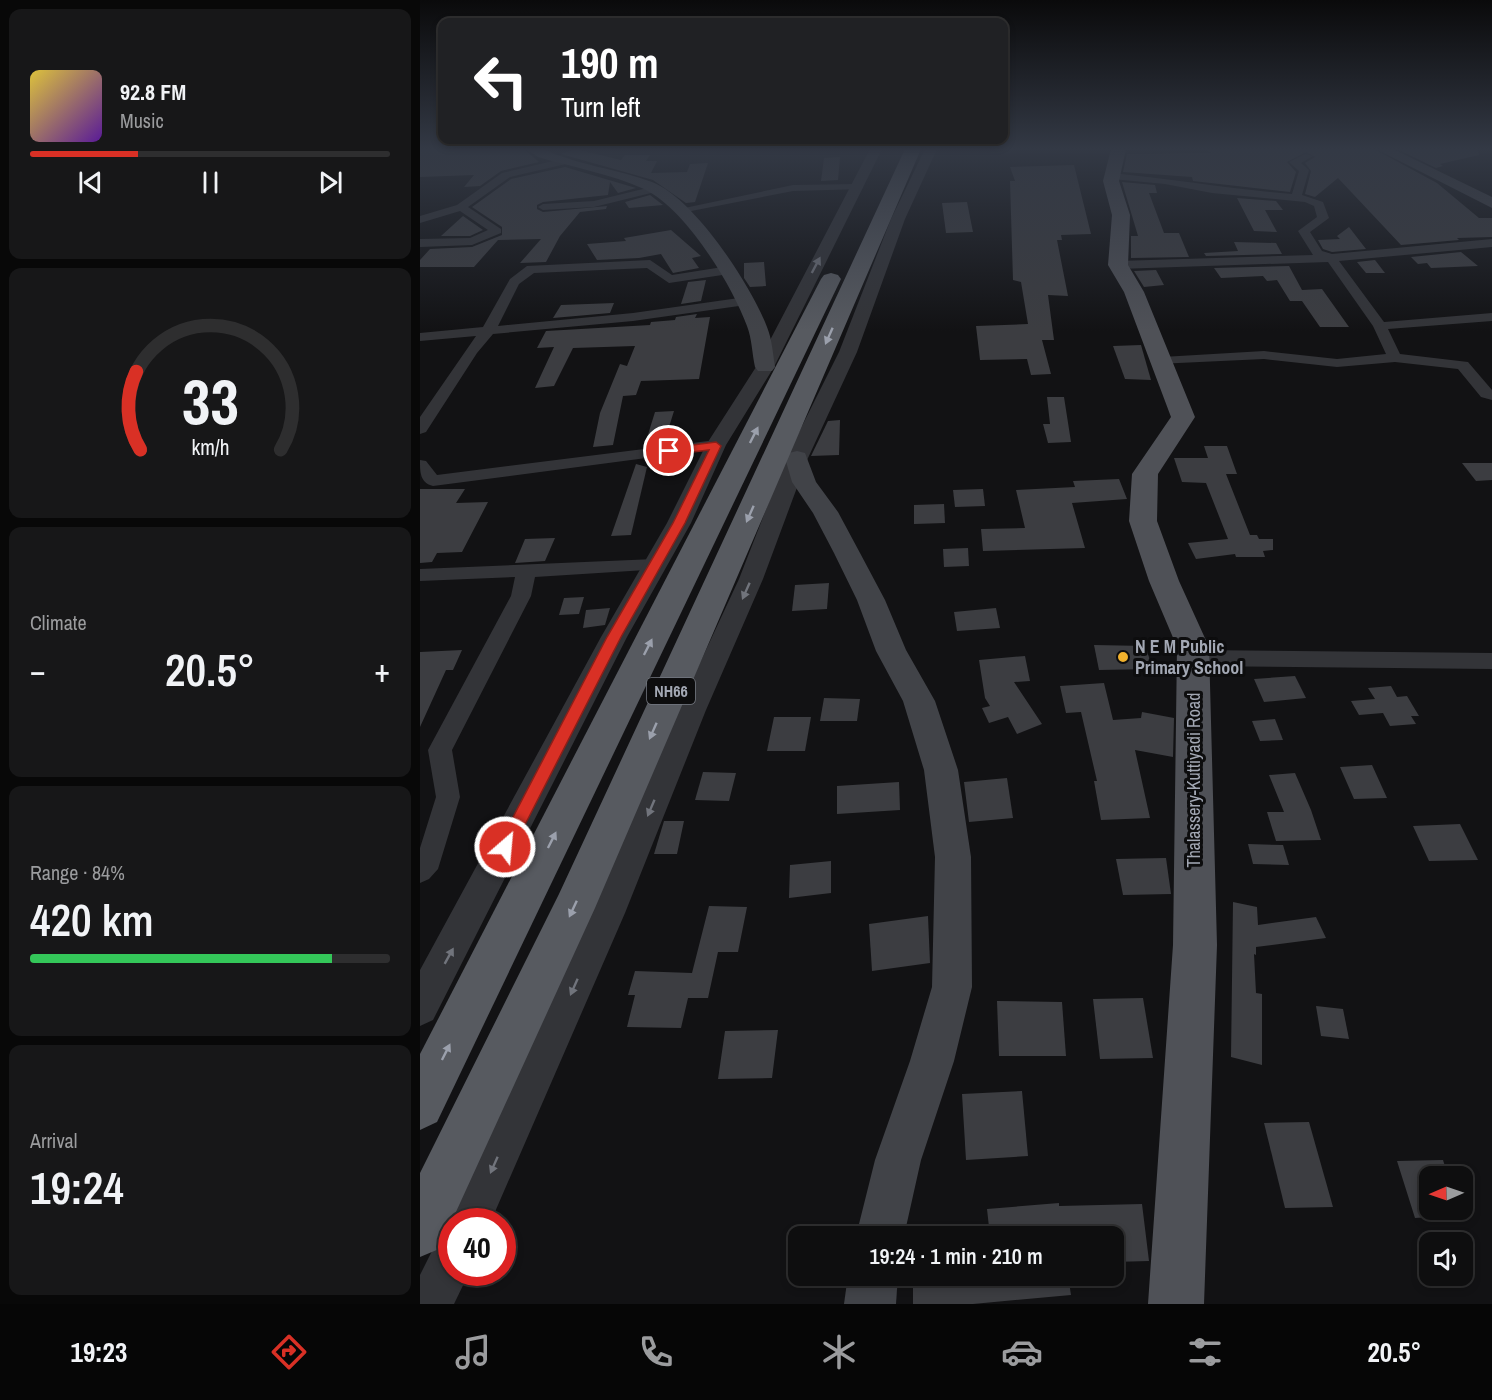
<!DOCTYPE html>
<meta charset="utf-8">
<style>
body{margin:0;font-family:"Archivo Narrow",sans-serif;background:#171718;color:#f1f3f6;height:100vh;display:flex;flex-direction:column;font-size:22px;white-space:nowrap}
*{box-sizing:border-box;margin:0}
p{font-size:20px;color:#9b9c9e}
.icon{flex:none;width:33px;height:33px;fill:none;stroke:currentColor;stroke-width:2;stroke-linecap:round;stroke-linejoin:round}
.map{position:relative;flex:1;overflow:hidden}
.sheet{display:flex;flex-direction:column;gap:9px;padding:9px;background:#080808;width:420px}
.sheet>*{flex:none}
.hud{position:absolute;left:18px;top:18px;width:570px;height:126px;border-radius:12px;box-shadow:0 3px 9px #0003,0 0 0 2px #2e2e2f;background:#202124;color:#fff;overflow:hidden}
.needle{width:39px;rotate:268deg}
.controls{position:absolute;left:999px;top:1166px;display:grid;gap:12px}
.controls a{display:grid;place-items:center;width:54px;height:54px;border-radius:12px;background:#0e0e0f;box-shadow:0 3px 9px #0003,0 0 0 2px #2e2e2f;font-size:30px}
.speed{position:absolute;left:18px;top:1208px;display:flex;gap:12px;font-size:30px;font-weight:700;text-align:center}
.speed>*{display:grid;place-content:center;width:78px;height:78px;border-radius:50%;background:#0e0e0f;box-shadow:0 3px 9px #0003,0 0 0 2px #2e2e2f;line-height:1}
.speed .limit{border:9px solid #d22;background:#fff;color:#111}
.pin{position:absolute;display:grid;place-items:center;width:51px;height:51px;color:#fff;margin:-26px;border:3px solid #fff;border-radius:50%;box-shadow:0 2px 6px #0007}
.me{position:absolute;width:66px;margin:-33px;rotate:27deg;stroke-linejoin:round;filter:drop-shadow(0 0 4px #0008)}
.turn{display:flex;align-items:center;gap:21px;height:126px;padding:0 24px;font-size:27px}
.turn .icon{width:78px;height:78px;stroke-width:2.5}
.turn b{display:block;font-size:42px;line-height:51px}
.big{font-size:45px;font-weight:600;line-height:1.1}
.sheet .widget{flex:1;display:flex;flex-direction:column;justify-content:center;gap:9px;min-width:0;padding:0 21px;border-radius:12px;background:#171718}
.sheet .dial{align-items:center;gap:0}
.dial svg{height:156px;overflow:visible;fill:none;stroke:#2e2e2f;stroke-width:7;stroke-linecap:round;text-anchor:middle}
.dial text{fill:#f1f3f6;stroke:none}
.song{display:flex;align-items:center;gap:18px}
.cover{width:72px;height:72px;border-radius:9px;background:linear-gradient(135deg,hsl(50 70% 55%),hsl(270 70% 35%))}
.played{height:6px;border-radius:3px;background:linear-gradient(90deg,#d93025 30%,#2e2e2f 30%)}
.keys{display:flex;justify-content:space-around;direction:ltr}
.heat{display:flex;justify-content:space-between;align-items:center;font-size:33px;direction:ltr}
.charge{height:9px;border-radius:4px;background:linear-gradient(90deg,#34c759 84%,#2e2e2f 0)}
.trip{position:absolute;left:368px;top:1226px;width:336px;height:60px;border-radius:12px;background:#0e0e0f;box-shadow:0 3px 9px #0003,0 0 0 2px #2e2e2f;font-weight:600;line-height:60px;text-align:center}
.tabs{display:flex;height:96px;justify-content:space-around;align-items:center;background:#060606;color:#9b9c9e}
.tabs .icon{width:42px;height:42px}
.tabs .current{color:#d93025}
.tabs b{font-size:27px;color:#f1f3f6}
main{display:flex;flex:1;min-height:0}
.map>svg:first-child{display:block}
.building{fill:#3c3d41}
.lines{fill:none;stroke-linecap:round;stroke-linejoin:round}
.minor{fill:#333438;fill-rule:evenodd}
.tertiary{fill:#333438;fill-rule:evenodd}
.secondary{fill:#414348;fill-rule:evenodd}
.primary{fill:#4f5157;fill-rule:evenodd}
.trunk{fill:#575a60;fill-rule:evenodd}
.oneway{fill:#71747c}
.oneway2{fill:#9ba0ac}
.route{fill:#d93025;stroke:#8d1f18;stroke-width:1.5}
.poi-dot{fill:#f1b12d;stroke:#0d0d0e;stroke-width:2}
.labels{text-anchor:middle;stroke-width:6;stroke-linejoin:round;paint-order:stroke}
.shield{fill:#0d0d0e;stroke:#767a82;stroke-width:1.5}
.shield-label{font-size:16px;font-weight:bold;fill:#a3a8b4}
.poi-label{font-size:18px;font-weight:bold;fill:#a3a8b4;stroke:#0d0d0e;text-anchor:start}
.street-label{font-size:18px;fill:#a3a8b4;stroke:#0d0d0e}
</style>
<main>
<section class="sheet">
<div class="widget">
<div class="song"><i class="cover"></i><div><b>92.8 FM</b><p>Music</p></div></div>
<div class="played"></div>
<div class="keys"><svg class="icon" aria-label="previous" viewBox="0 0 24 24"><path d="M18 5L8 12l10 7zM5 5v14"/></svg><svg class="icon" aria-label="pause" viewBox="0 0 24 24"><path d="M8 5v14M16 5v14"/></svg><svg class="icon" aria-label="next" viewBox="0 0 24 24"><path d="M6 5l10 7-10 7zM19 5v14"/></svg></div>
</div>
<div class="widget dial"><svg viewBox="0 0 100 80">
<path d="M14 69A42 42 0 1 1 86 69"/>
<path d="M14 69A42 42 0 0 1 12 29" stroke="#d93025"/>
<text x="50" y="56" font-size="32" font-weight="700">33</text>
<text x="50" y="72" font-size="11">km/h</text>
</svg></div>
<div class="widget"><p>Climate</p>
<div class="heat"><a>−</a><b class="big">20.5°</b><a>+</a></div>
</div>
<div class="widget"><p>Range · 84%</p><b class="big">420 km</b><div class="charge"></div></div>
<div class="widget"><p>Arrival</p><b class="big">19:24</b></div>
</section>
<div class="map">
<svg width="1072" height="1304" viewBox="0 0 1072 1304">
<rect width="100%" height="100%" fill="#121214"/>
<g class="building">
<path d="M0,149H104L119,162L81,171L60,186L44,187L54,175L0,177Z"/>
<path d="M155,149L201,160L205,155H230L226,161H237L231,173L267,172L270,164L288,163L275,202L266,203L233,180L141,154Z"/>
<path d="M787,149H954L1017,183L1059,218H1072V237L1037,238L1039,240L981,245L918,178L895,197L885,194L891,171L885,163L895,157L886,152L867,162L876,172L870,192L773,181L772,177L703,172L707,154L791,153Z"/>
<path d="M977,149H1058L1059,155L1020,164L1023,166L1016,168Z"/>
<path d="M420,157L418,180L401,181L404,158Z"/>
<path d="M654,165L671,234L641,235L642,240H637L648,296L628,295L634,340H622L631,374L611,375L607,359L560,360L556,326L608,324L601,282L593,280L590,181H595L590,167Z"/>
<path d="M145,167L216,188L198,193L190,182L188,195L123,202L117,205V209L123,212L187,206L186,209L160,212L140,236L126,262L100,263L121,239L78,240L54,267H0V260L10,249L52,247L82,235V227L52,207L91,179Z"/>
<path d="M702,182L735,185L737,193H729L744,233H759L769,257L711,258V236H718Z"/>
<path d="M230,195L243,205L209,208L205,202Z"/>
<path d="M817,198L856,201L863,210H845L857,232L834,231Z"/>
<path d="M547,202L553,232L526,233L522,203Z"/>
<path d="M43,216L63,230L50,236H21Z"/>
<path d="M929,227L946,249L912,252L903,249L898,240L920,239L917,236Z"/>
<path d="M251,230L281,256L272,258L279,268L253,273L241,254L219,258L177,260L167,244L206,241L204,238Z"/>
<path d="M814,242L856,243L862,254L786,256L784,253L818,251Z"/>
<path d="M1041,252L1058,266L1011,268L1007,263L998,264L991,257Z"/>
<path d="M955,260L965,273H946L937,262Z"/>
<path d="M344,262L346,286L330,287L324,278V263Z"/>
<path d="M869,266L882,290L902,289L929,327H900L882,301H870L857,280L847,281L843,276L801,278L794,268Z"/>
<path d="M736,270L744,285L724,287L714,271Z"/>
<path d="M286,280L281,301L261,304L268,282Z"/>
<path d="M194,303L190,313L133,318L141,305Z"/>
<path d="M277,314L275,318L290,317L279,379L221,381L216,395L203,396L193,445L173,447L180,413L200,364L207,366L215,346L153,348L134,386L115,388L134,347L117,348L126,331L230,325L231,322L255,320L256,317Z"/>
<path d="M721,345L731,380L705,379L693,346Z"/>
<path d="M627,397H644L651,442L628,443L623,424H630Z"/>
<path d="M254,411L245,440L226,441L235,412Z"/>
<path d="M420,420L419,455L391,456L408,421Z"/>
<path d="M784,446H807L817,474H806L830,535H837L839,539H853V550L843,551L845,557H816L815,554L776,559L768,543L808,539L786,483L762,482L754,458H788Z"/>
<path d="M1042,463H1072V480L1056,481Z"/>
<path d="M216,464L227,467L211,535L191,536Z"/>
<path d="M699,479L707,499L652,503L665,548L563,551L561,529L605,528L596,490L655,487L653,481Z"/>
<path d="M0,489H45L36,503L68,502L42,552L17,553L12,562L0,563Z"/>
<path d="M563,489L565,506L535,507L533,490Z"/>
<path d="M524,504L525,523L494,524V505Z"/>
<path d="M135,538L125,561L95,563L105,539Z"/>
<path d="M548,548L549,566L524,567L523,549Z"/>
<path d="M409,583L407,609L372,611L375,585Z"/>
<path d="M164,597L159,614L139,615L144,598Z"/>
<path d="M190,608L185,625L163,628L166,610Z"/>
<path d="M576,608L580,628L537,631L534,612Z"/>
<path d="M674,645L726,646L732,669L679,670Z"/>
<path d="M42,650L33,670H26L0,727V652Z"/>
<path d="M605,656L610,681L594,682L622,724L597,734L588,717L569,723L562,708L570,706L565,698L559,660Z"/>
<path d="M875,676L886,698L844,702L834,679Z"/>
<path d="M684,683L693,720L721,718L722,712L754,718L753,757L715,750L730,818L681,820L674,781H677L661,712L646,713L640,686Z"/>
<path d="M971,686L977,697L987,696L999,716H991L996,724L970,726L963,713L939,715L931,701L955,699L948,688Z"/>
<path d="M404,698L440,699L437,721H400Z"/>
<path d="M354,717H391L385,751H347Z"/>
<path d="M855,719L863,740L840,741L832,721Z"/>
<path d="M952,765L967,798L934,799L920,767Z"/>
<path d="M283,772L316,773L309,801L275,800Z"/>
<path d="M875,773L891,810L901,840L856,841L847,812H864L849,775Z"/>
<path d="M587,778L593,818L549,822L544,782Z"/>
<path d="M479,782L480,810L417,814V786Z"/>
<path d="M244,821H264L257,854H234Z"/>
<path d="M1040,824L1058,860L1009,861L993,826Z"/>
<path d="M828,844L863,845L869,865L833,864Z"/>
<path d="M746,858L751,894L703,895L696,859Z"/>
<path d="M411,861V893L369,898L370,865Z"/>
<path d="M813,902L837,907L838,925L896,917L906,938L836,947V955L834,954L836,993L842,994V1065L811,1057Z"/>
<path d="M289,906L327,907L318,952H298L288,998H268L261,1028L207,1027L215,995H208L215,971L272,973Z"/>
<path d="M508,916L510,963L452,971L449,924Z"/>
<path d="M723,998L733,1058L680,1059L673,999Z"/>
<path d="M577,1001L642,1002L646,1056H579Z"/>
<path d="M896,1006L923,1009L929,1039L901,1036Z"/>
<path d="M358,1030L352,1078L298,1079L305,1031Z"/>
<path d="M602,1091L608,1156L546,1160L542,1094Z"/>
<path d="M889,1122L913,1207L865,1208L844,1123Z"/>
<path d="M1023,1160L1028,1176H1010V1217L995,1218L977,1161Z"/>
<path d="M639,1203V1206L722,1204L729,1261L693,1262V1236H570L567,1209Z"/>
<path d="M493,1275H648L651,1295L553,1304H493Z"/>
</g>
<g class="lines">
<g class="minor">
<path d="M885,154L893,156L881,163L889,170L882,195L903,202L909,218L890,232L902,251L912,254L1072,239V247L919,261L964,322L1072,313V321L968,329L980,354L1048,362L1072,390V400L1061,397L1038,369L975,362L917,367L844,359L737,364L735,361L737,358L742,357L844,351L917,359L966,354L953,326L908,262L698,269L692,265L698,261L893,255L878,231L897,217L894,206L885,202L792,193L745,184L692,179L687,176L692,173C752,179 811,189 872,194L879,171L869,162Z"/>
<path d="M146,158L150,159V163L90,177L48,207L81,229V233L52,245L0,247V239L50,238L68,230L40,211L0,223V216L37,205L82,173Z"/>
<path d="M438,184L443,187L442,189L373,191L261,213L255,210L373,185Z"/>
<path d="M235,186L240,189L239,191L174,207L123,210L118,207L123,204L174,201Z"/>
<path d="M230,260L252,275L309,266L315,270L309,274L249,283L227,268L114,273L99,284L78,326L213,313L326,297L333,301L326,305L213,321L73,334L57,353L6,432L0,434V417L56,336L0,341V333L63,327L90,279L107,266Z"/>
<path d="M296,440L304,445L302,448L13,486C0,483 0,472 0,460L6,461L17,475Z"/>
<path d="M235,559L242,561L245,565L242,569L115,577L111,596L32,750L40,797L18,869L9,879L0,883V848L16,797L8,750L91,596L95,577L0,581V569Z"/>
<path d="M773,650L1072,653V669L773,666L766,664L762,658L766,652Z"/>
</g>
<g class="tertiary">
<path d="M450,149H462L354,367L306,445L271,523L207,637L13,1020L0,1026V970L181,637L247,523L286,445L336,367Z"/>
<path d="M505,149H517L485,219L437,352L388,458L343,579L286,710L205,913L71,1221H32V1231L27,1221L174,906L258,710L319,579L366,458L419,352L471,219Z"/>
<path d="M32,1237V1272H49L48,1275L34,1304H0V1275L16,1243Z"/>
</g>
<g class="secondary">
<path d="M106,149H123C157,165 197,169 232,182C274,198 331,285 347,327C352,339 353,354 355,367L352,371H338L335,367C332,354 332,339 327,326C312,285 265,208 224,189C191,174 152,167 118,157Z"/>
<path d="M956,149H973L1072,197V208Z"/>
<path d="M377,451L385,453L396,482L418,512L440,553L465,600L486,650L515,701L538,770L551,857L552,987L534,1061L501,1160L484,1236H436L455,1160L490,1061L512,987L515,857L504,770L483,701L456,651L437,600L414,553L393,513L372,482L365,458L369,453Z"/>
<path d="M428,1275H478L476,1304H424Z"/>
</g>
<path class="primary" d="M691,149H706L699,181L710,215L708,265L724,292L775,417L738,474L737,521L759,581L789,647L797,945L784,1304H728L753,945L757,647L729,581L709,521L712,474L751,417L704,292L688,265L692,215L683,181Z"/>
<g class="trunk">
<path d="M485,149H501L175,908L19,1249L0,1257V1173L139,894Z"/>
<path d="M411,273L418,275L421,279L17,1122L0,1130V1054L401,279L404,275Z"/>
</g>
</g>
<defs><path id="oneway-solid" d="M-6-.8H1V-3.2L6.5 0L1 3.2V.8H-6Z" transform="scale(1.5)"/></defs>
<g class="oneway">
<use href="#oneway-solid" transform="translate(396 265) rotate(-62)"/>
<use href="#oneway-solid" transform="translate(326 591) rotate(114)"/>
<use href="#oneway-solid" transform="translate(231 808) rotate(113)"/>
<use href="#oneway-solid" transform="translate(29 956) rotate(-61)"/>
<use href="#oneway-solid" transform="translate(154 987) rotate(114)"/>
<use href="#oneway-solid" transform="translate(74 1165) rotate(114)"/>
</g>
<g class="oneway2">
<use href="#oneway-solid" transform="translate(409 336) rotate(114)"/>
<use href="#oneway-solid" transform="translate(334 435) rotate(-63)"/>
<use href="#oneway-solid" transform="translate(330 514) rotate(114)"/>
<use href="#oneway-solid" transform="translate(228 647) rotate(-63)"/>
<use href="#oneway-solid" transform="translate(233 731) rotate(114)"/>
<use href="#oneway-solid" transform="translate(132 840) rotate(-63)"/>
<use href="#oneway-solid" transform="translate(153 909) rotate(115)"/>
<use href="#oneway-solid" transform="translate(26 1052) rotate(-63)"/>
</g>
<linearGradient id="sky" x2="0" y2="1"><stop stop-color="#0a0a0b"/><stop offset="0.45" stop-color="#333945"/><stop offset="1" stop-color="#333945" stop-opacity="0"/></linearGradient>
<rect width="1072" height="331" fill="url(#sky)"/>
<path class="route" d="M296,442L301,446L265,523L201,637L91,852L85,854L80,852L77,847L80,842L187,637L253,523L289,450L249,455L243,451L249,448Z"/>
<circle class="poi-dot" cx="703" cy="657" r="6"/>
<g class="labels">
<rect class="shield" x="227" y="678" width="48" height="26" rx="4.5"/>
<g class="shield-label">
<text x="251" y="697">NH66</text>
</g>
<g class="poi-label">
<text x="715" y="653">N E M Public<tspan x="715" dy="21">Primary School</tspan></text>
</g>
<g class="street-label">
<text transform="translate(774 780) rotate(-90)" y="6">Thalassery-Kuttiyadi Road</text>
</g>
</g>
</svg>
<div class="controls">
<a><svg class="needle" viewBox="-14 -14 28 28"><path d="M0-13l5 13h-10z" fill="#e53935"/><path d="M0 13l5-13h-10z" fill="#9b9c9e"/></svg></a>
<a><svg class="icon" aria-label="sound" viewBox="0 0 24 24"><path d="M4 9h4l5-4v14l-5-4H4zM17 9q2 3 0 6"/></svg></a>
</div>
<div class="speed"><div class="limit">40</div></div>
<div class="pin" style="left:249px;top:451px;background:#d93025"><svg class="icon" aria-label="arrive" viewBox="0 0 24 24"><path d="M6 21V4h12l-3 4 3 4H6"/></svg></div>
<svg class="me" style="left:85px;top:847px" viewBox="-20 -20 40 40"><circle r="17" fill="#d93025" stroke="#fff" stroke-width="3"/><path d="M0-11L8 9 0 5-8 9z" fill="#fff"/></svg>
<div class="trip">19:24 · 1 min · 210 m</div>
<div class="hud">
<div class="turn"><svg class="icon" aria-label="left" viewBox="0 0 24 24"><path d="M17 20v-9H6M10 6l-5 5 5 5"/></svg><div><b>190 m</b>Turn left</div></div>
</div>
</div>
</main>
<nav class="tabs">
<b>19:23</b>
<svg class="icon current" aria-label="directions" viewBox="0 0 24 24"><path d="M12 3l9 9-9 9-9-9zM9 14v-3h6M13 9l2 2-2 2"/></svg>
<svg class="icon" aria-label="music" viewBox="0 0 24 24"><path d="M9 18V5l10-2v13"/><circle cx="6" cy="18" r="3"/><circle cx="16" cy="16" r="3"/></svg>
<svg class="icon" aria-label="phone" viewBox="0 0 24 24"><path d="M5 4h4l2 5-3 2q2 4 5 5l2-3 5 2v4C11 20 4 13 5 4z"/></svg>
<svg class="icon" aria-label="climate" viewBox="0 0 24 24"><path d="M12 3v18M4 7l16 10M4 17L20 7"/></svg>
<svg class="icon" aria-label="car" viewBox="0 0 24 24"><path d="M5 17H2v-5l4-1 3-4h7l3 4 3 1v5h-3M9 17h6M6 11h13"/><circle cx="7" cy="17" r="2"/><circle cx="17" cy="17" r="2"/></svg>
<svg class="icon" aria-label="filters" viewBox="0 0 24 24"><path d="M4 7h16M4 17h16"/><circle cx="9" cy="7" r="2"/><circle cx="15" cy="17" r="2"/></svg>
<b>20.5°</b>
</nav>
